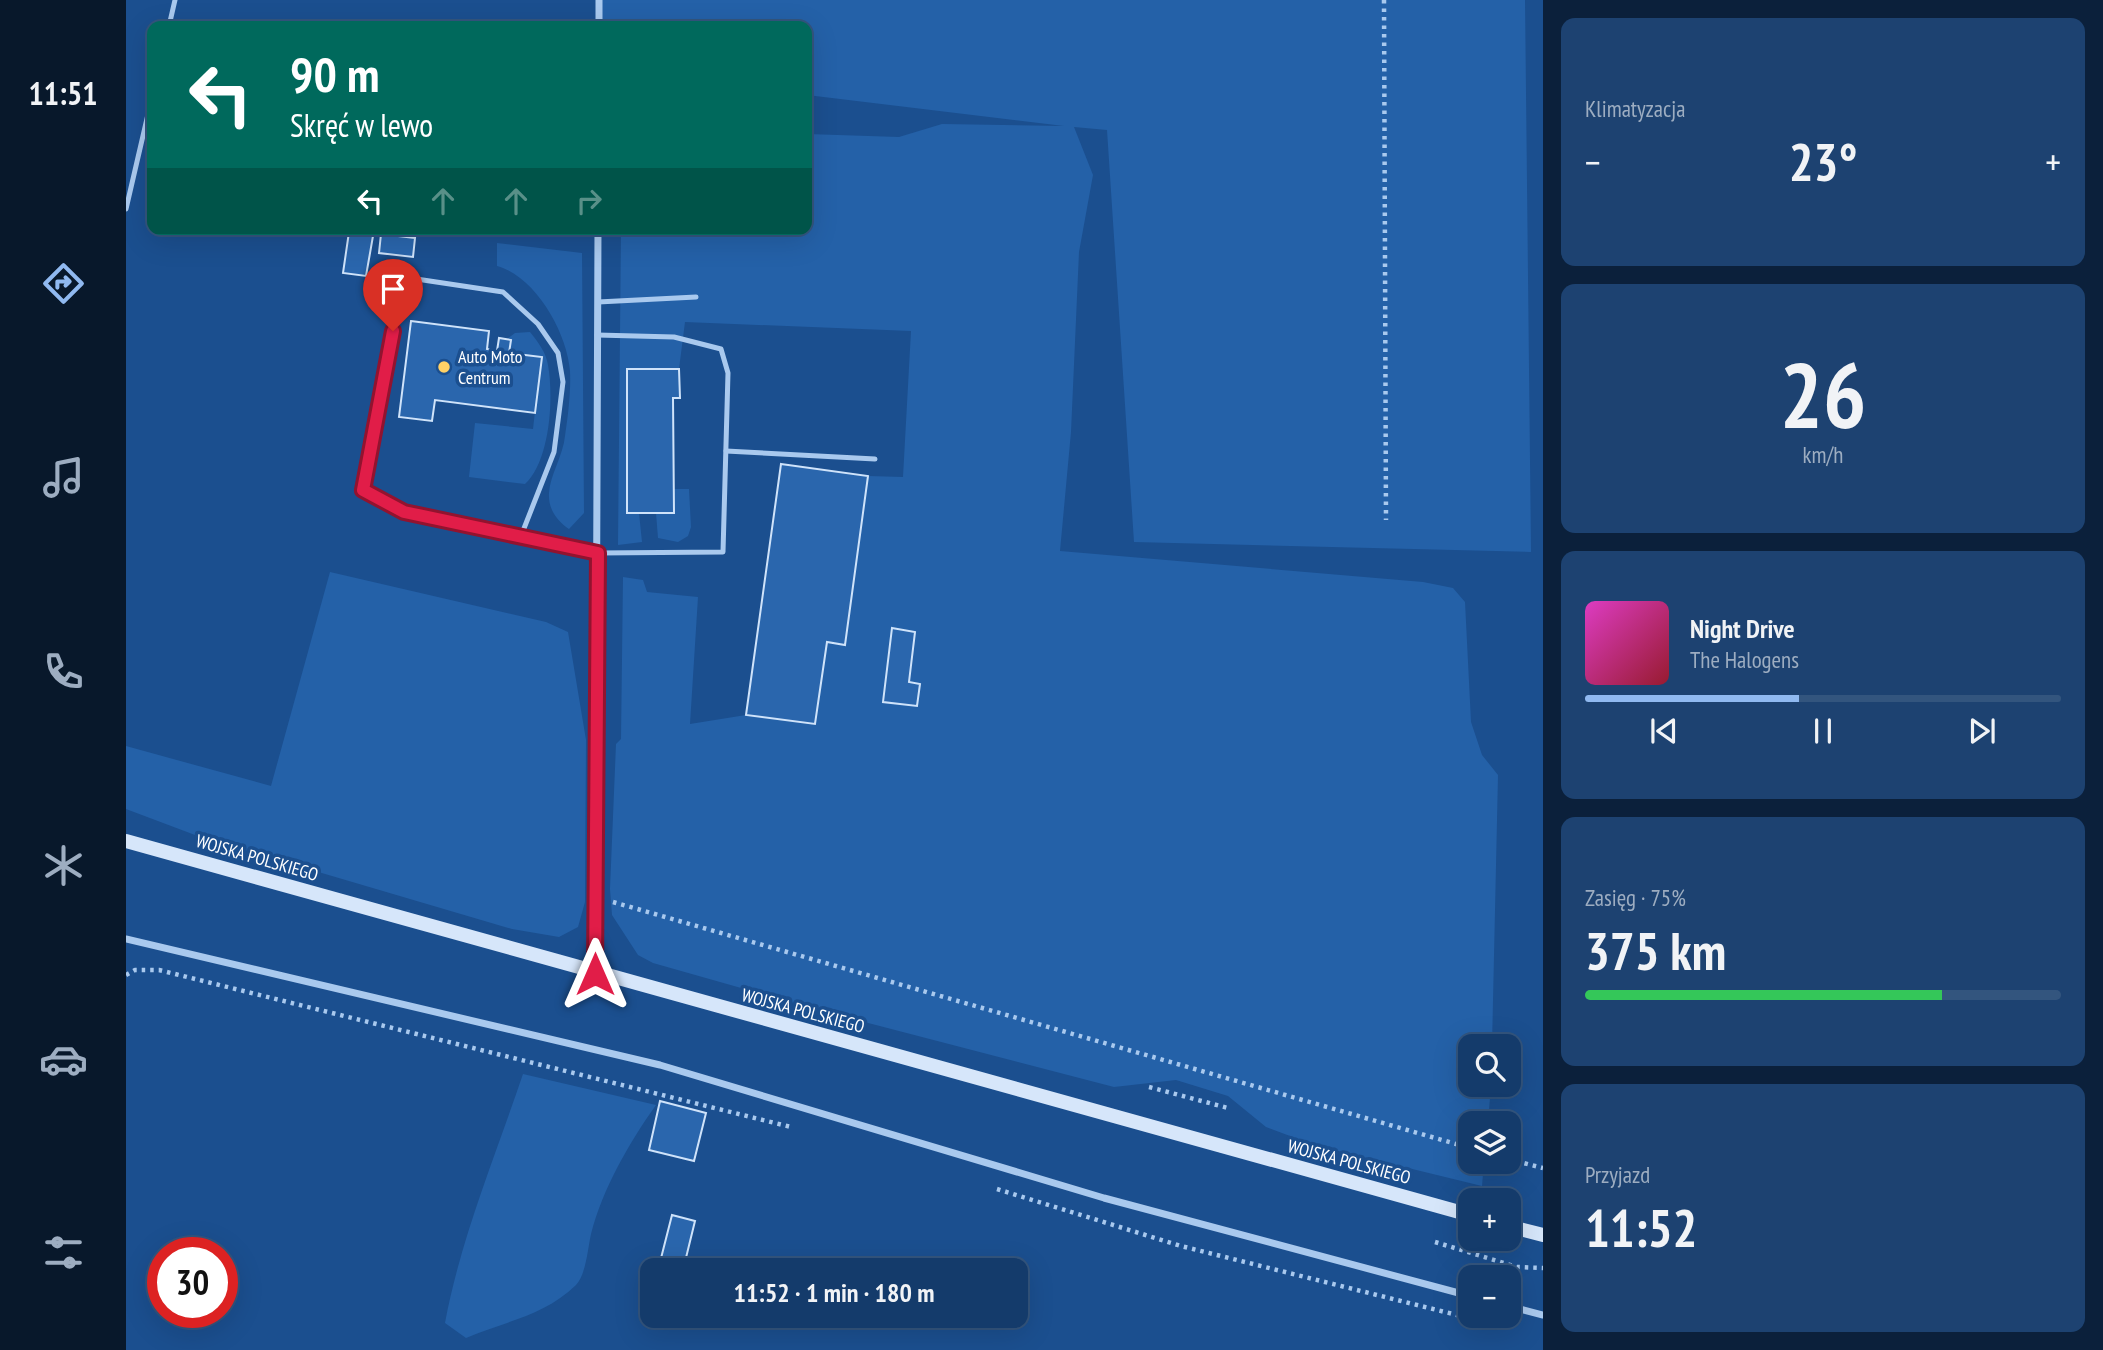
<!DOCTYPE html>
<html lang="pl">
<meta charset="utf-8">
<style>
body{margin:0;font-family:"PT Sans Narrow",sans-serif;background:#1d4271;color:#f1f3f6;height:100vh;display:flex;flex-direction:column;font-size:26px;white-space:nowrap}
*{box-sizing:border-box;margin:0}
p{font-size:23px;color:#9dadc1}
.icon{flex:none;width:38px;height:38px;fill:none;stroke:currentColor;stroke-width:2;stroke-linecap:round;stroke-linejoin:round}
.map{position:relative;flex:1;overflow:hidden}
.sheet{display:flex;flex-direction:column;gap:18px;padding:18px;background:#0b203b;width:560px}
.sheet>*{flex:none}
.banner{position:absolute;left:21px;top:21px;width:665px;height:214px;border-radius:14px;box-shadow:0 7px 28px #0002,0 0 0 2px #33557e;background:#00695c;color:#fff;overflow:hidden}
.fabs{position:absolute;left:1332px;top:1034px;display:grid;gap:14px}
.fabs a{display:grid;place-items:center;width:63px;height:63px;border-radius:14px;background:#143b6b;box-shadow:0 7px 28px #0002,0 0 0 2px #33557e;font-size:35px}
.speed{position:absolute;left:21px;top:1237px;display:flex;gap:14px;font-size:35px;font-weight:700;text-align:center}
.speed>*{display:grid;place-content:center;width:91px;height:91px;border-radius:50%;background:#143b6b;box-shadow:0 7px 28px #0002,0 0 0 2px #33557e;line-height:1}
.speed .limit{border:10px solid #d22;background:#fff;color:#111}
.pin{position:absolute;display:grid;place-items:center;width:60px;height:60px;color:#fff;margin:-72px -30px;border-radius:50% 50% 50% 0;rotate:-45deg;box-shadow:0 0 7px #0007}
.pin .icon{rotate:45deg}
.me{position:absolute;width:77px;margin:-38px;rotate:0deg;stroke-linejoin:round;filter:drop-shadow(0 0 5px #0008)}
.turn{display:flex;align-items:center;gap:24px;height:147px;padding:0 28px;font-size:32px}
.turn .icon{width:91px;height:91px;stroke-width:2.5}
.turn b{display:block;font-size:49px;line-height:60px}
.lanes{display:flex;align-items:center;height:66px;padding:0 28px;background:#0003;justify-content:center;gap:35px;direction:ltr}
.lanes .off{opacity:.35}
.big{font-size:52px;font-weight:700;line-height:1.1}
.sheet .tile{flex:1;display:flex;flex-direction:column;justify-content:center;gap:10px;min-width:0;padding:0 24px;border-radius:14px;background:#1d4271}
.sheet .dial{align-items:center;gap:0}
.dial b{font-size:91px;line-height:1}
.song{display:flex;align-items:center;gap:21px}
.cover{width:84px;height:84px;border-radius:10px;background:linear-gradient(135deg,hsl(310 70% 55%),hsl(350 70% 35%))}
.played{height:7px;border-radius:4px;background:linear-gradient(90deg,#90b9f0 45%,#33557e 45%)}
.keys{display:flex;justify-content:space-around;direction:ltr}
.heat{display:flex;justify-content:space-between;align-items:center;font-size:38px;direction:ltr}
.charge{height:10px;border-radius:5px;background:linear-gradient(90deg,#34c759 75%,#33557e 0)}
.trip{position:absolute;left:514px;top:1258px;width:388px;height:70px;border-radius:14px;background:#143b6b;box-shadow:0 7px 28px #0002,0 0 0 2px #33557e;font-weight:700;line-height:70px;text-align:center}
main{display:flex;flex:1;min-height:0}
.dock{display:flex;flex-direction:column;width:126px;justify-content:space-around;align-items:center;background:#08182b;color:#9dadc1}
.dock .icon{width:49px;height:49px}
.dock .current{color:#90b9f0}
.dock b{font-size:32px;color:#f1f3f6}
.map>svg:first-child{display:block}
.green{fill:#2461a8}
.building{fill:#2a66ad;stroke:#cfe3fa;stroke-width:2}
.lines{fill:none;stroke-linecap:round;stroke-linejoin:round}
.path{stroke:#a9c9ee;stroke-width:4.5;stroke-dasharray:3.5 5;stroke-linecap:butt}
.service{stroke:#a9c9ee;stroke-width:5}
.minor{stroke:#a9c9ee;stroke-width:7}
.secondary{stroke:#d6e6fa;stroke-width:14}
.route-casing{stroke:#92132f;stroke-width:18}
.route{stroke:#e11d48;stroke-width:12}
.poi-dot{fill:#ffd166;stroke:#1b4f8f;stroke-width:2.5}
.labels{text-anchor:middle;stroke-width:7;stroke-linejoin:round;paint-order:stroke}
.poi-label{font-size:18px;fill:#fff;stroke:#1b4f8f;text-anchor:start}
.street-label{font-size:18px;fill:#fff;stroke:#1b4f8f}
</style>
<main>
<nav class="dock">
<b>11:51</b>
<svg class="icon current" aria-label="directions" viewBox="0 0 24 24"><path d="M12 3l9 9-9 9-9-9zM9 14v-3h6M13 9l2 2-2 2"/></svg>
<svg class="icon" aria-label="music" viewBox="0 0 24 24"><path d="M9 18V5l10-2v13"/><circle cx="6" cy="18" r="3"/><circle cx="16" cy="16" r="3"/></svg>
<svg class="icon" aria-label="phone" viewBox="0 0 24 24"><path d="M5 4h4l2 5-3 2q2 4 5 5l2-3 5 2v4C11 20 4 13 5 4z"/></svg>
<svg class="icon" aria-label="climate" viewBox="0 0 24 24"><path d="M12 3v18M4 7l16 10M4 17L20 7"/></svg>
<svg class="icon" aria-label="car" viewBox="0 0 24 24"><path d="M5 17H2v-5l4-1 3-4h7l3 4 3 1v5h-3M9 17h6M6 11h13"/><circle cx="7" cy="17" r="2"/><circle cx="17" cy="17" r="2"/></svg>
<svg class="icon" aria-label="filters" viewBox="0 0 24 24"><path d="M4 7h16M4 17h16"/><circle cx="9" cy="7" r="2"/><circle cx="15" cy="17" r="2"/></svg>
</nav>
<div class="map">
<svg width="1417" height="1350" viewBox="0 0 1417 1350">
<rect width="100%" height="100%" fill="#1b4f8f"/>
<g class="green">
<path d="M473,0H1399L1405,552L1008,542L981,130L948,127L967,175L953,252L945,432L934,551L1297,582L1327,588L1339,602L1345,722L1356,755L1372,775L1366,1046H1344V1085H1365L1362,1123L1344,1124V1162H1358L1356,1186L1188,1145L1140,1127L1102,1096L1050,1080L988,1087L700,1012L527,963L512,955L486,915L484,889L490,744L495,739L497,577L517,580L521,592L572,597L564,724L620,715L689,724L701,642L718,644L742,476L777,477L785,331L559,322L553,369H501V512L513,513L516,542L492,545L495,229H681V134L773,137L816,124L938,126L681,95V26H473Z"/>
<path d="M371,243L456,253L458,513L443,529C431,521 422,509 423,493C424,475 437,456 439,436C442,416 445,392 444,371C441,332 409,276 371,266Z"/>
<path d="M404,332C412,342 420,352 422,365C428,398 424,461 399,484L343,477L349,423L407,429L415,358L384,352L385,340L381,339L389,333Z"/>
<path d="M547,489H563L565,527L562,536L552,542L532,538L530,513Z"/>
<path d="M204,572L420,622L442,632L460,740L459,902L452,927L433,937L386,929L77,838L0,809V746L145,786Z"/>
<path d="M397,1074L530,1105C503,1143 477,1188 465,1234C462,1247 460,1275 450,1285C418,1316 380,1321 340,1338L319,1323C335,1237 369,1157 397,1074Z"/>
</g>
<g class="building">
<path d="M223,232L247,236L240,276L217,273Z"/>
<path d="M255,234L289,238L287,257L253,253Z"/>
<path d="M285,321L363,331L361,349L371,351L373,338L385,340L383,353L416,357L409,413L309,400L306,421L273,417Z"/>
<path d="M501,369H553L554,398H547L548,513H501Z"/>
<path d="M655,464L742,476L719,645L701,642L689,724L620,715Z"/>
<path d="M766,628L789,632L783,682L794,684L791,706L757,702Z"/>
<path d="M534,1101L580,1113L568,1161L523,1150Z"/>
<path d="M546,1215L569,1221L557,1270H532Z"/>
</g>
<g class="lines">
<g class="path">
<path d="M1258,0L1260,520"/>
<path d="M487,902L1344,1148"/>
<path d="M0,975L9,970H33L665,1127"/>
<path d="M1023,1087L1102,1108"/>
<path d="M1382,1159L1417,1168"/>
<path d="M871,1189L1055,1246L1379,1327"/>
<path d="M1309,1242L1391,1267L1417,1268"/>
</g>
<g class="service">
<path d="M43,26L49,0"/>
<path d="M0,209L26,97"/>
<path d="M472,302L570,297"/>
<path d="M600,451L749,459"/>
<path d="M395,536L428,452L437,382L432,353L412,324L377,292L277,277L237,490L278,512L472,553L597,552L602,373L595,349L548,337L471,335"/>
</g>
<g class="minor">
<path d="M473,0V26"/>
<path d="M0,939L534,1065L978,1198L1344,1296"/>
<path d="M469,971L472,229"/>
<path d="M1382,1306L1417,1315"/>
</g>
<g class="secondary">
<path d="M0,841L1344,1215"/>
<path d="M1382,1226L1417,1235"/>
</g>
</g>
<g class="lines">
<g class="route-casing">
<path id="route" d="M267,331L237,490L278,512L472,553L469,974"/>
</g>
<use href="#route" class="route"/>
</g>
<circle class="poi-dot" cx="318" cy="367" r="7"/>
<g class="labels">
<g class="poi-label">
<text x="332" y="363">Auto Moto<tspan x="332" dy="21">Centrum</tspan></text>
</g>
<g class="street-label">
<text transform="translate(131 858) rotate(16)" y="6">WOJSKA POLSKIEGO</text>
<text transform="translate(677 1011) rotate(15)" y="6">WOJSKA POLSKIEGO</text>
<text transform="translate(1223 1162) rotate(15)" y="6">WOJSKA POLSKIEGO</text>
</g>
</g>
</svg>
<div class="fabs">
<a><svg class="icon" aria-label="search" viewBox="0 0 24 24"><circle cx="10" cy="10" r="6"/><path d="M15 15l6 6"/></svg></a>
<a><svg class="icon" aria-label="layers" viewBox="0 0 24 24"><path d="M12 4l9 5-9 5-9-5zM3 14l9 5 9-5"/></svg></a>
<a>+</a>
<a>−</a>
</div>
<div class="speed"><div class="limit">30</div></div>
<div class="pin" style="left:267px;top:331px;background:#d93025"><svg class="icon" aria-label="arrive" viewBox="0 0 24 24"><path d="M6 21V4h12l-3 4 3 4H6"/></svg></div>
<svg class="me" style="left:469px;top:974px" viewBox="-20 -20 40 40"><path d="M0-17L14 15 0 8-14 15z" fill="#e11d48" stroke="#fff" stroke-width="4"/></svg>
<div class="trip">11:52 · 1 min · 180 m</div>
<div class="banner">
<div class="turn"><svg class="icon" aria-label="left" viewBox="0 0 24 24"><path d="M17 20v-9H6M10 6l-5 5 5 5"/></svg><div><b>90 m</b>Skręć w lewo</div></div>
<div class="lanes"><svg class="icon" aria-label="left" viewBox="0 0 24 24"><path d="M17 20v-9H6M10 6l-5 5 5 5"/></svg><svg class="icon off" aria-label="ahead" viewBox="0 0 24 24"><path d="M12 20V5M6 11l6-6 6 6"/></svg><svg class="icon off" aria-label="ahead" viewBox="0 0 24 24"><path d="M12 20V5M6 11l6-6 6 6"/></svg><svg class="icon off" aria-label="right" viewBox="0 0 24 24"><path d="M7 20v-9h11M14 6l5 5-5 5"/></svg></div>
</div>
</div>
<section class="sheet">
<div class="tile"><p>Klimatyzacja</p>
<div class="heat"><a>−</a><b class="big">23°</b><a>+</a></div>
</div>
<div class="tile dial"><b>26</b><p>km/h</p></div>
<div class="tile">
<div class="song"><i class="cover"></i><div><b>Night Drive</b><p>The Halogens</p></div></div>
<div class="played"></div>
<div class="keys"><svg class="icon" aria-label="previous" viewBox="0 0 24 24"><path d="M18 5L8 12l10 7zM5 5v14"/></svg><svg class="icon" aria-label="pause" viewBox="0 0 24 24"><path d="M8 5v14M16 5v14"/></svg><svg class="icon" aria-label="next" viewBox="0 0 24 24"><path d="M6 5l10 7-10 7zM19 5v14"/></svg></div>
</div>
<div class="tile"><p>Zasięg · 75%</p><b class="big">375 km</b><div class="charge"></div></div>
<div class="tile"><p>Przyjazd</p><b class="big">11:52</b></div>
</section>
</main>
